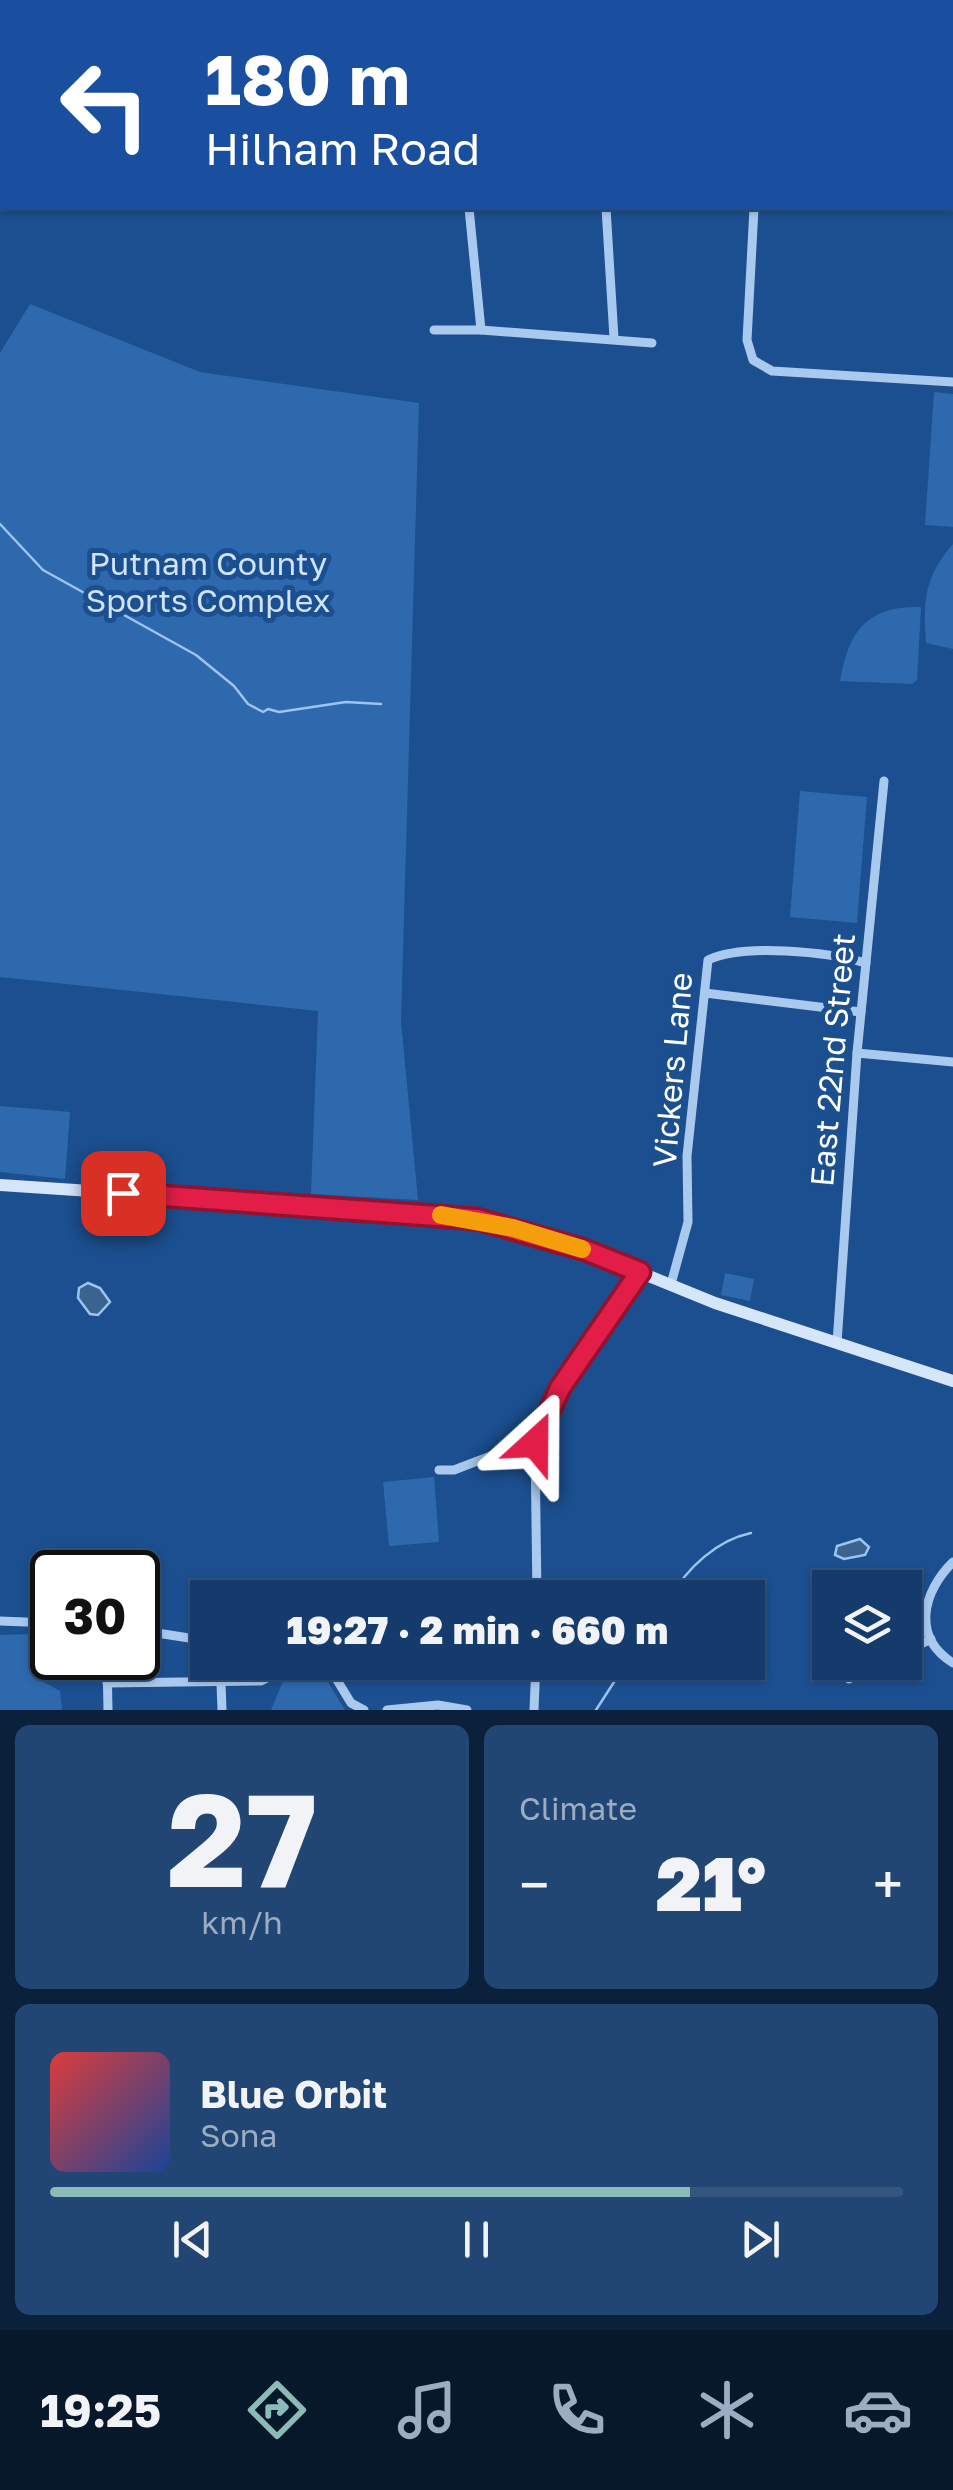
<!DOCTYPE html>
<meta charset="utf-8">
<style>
body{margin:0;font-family:"Golos Text",sans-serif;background:#214673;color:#f1f3f6;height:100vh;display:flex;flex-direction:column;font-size:38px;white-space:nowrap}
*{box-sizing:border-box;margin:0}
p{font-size:32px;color:#9dadc1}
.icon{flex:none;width:55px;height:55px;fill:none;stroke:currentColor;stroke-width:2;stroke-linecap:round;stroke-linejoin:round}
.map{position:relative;height:1710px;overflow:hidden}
.sheet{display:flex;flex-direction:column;gap:15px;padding:15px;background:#0b203b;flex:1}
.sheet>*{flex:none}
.hud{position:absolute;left:0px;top:0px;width:955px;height:210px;box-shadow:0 2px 8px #0004,0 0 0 2px #33557e;background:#1a4fa0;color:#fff;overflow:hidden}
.controls{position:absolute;left:812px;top:1570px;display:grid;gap:20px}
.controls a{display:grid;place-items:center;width:110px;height:110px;border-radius:0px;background:#143b6b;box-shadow:0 2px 8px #0004,0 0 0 2px #33557e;font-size:50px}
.speed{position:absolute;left:30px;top:1550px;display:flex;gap:20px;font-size:50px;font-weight:700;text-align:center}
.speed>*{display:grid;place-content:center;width:130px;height:130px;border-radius:50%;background:#143b6b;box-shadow:0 2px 8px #0004,0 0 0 2px #33557e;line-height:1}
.speed .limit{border:5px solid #111;border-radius:15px;background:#fff;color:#111}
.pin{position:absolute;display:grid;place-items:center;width:85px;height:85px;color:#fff;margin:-42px;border-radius:20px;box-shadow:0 5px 15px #0006}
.me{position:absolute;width:110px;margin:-55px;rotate:24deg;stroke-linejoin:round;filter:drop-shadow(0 0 8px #0008)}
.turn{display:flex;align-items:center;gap:35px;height:210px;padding:0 40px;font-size:45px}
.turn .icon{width:130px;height:130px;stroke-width:2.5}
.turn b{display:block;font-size:70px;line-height:85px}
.big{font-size:75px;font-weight:800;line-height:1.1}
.sheet .card{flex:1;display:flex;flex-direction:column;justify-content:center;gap:15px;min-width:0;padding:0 35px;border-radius:15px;background:#214673}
.sheet .dial{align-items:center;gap:0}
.dial b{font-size:130px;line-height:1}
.song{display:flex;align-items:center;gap:30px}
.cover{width:120px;height:120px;border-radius:15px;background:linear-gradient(135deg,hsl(0 70% 55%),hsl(220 70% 35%))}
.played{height:10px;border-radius:5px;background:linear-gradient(90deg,#8bbbb9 75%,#33557e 75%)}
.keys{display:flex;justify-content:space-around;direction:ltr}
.heat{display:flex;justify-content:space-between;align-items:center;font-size:55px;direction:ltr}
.sheet .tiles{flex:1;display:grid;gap:15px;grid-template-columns:1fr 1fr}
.card:last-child{grid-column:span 2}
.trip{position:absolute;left:190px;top:1580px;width:575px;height:100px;border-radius:0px;background:#143b6b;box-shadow:0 2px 8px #0004,0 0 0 2px #33557e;font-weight:800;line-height:100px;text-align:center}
.menu{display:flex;height:160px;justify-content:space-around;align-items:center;background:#08182b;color:#9dadc1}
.menu .icon{width:70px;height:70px}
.menu .current{color:#8bbbb9}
.menu b{font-size:45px;color:#f1f3f6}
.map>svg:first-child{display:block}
.green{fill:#2e69ad}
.water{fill:#3c6290;stroke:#9cc4f0;stroke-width:2.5}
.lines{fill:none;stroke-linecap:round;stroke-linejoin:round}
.stream{stroke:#9cc4f0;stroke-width:2.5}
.street{stroke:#a9c9ee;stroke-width:9}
.secondary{stroke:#d6e6fa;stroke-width:12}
.route-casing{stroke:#92132f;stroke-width:25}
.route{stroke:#e11d48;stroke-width:18}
.slow{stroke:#f59e0b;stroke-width:18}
.labels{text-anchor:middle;stroke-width:10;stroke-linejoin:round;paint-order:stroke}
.park-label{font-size:32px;fill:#cfe3fa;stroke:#1b4f8f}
.street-label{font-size:32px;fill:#fff;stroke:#1b4f8f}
</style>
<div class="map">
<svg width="953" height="1710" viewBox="0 0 953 1710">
<rect width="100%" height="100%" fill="#1b4f8f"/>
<g class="green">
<path d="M30,304L200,372L419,403L401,1021L418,1200L311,1194L318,1011L0,977V353Z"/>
<path d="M934,392L953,394V527L925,525Z"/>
<path d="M953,544V649L926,643C923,601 924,577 953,544Z"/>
<path d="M921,607L917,680L912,684L840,681C848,632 867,605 921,607Z"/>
<path d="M800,791L867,797L857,923L790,917Z"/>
<path d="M0,1106L70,1112L65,1179L0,1172Z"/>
<path d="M725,1273L754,1279L750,1301L721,1295Z"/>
<path d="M434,1477L439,1542L389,1546L383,1482Z"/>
<path d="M34,1634L36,1678L60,1691L62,1710H0V1635Z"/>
<path d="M291,1662L316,1663L345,1710H271Z"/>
</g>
<g class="water">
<path d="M88,1283L100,1288L110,1302L98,1315L90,1314L78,1298L79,1288Z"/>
<path d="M860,1539L869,1547L865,1555L844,1559L835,1555L837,1546Z"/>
</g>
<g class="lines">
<g class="stream">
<path d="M0,524L43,570L196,655L234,686L248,704L263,712L268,709L279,712L346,702L381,704"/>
<path d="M670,1598C687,1568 717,1540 751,1533"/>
<path d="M596,1710L627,1662"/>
</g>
<g class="street">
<path d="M464,2V0"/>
<path d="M765,2V0"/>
<path d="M952,64H953"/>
<path d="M0,85H2"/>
<path d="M469,208L481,330"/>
<path d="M606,208L614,338"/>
<path d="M754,208L747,340L753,360L772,371L953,382"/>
<path d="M434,330H481L652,343"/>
<path d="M705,993L861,1012"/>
<path d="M857,1053L953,1062"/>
<path d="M671,1284L688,1222L687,1156L708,960C743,943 828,952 866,963"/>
<path d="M837,1343L857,1053L884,781"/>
<path d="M439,1470H454L527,1442L535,1443"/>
<path d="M953,1562C923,1591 911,1637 953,1663"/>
<path d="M537,1598L535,1444C555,1381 602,1327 640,1273"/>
<path d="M0,1621L52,1623"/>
<path d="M138,1630L208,1641"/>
<path d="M905,1652L931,1639"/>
<path d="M107,1658L108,1710"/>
<path d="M326,1662L351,1703L364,1710"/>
<path d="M849,1679L883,1662"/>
<path d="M107,1683L261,1681L271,1676L274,1662"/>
<path d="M221,1683L222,1710"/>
<path d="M387,1710L438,1705L467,1710"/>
<path d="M534,1710L536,1662"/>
</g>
<path class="secondary" d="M0,1185L422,1213L477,1219L585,1250L715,1303L953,1381"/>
</g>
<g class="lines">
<g class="route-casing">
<path id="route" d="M123,1193L477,1219L585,1250L640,1272L560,1388L535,1443"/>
</g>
<use href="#route" class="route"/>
<path class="slow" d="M441,1215L513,1228L582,1249"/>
</g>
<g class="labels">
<g class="park-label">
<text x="208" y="575">Putnam County<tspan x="208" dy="37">Sports Complex</tspan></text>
</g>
<g class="street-label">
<text transform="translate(833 1060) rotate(-85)" y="11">East 22nd Street</text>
<text transform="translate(673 1070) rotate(-85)" y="11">Vickers Lane</text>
</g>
</g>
</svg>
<div class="controls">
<a><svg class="icon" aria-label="layers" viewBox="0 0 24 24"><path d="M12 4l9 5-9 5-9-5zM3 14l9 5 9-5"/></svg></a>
</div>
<div class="speed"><div class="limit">30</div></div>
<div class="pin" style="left:123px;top:1193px;background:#d93025"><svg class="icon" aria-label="arrive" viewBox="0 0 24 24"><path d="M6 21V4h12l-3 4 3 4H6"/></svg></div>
<svg class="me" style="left:535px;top:1443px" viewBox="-20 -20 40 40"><path d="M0-17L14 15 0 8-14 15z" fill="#e11d48" stroke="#fff" stroke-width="4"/></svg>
<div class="trip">19:27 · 2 min · 660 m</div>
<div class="hud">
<div class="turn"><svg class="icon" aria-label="left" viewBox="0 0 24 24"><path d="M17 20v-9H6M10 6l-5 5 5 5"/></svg><div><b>180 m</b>Hilham Road</div></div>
</div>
</div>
<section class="sheet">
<div class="tiles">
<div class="card dial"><b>27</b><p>km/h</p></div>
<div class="card"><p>Climate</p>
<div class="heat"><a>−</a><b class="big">21°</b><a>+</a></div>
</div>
<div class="card">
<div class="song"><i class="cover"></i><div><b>Blue Orbit</b><p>Sona</p></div></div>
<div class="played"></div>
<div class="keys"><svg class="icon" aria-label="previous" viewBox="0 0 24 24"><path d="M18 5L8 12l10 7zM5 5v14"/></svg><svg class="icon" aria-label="pause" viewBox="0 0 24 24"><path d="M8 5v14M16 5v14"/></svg><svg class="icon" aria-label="next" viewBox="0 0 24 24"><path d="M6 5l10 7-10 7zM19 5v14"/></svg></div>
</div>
</div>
</section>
<nav class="menu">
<b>19:25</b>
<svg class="icon current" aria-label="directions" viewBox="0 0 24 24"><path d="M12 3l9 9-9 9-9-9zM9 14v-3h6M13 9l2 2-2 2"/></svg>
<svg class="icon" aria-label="music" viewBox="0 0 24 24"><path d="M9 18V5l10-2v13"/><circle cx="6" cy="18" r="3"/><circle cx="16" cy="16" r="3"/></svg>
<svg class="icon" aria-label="phone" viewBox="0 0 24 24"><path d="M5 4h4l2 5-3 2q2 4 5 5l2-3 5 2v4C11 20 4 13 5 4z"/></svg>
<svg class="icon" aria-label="climate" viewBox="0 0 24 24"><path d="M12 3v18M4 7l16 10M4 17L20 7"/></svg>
<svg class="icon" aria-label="car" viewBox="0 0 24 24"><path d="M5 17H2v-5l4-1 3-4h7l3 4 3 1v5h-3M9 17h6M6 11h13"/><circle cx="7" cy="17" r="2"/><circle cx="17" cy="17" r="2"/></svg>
</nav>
